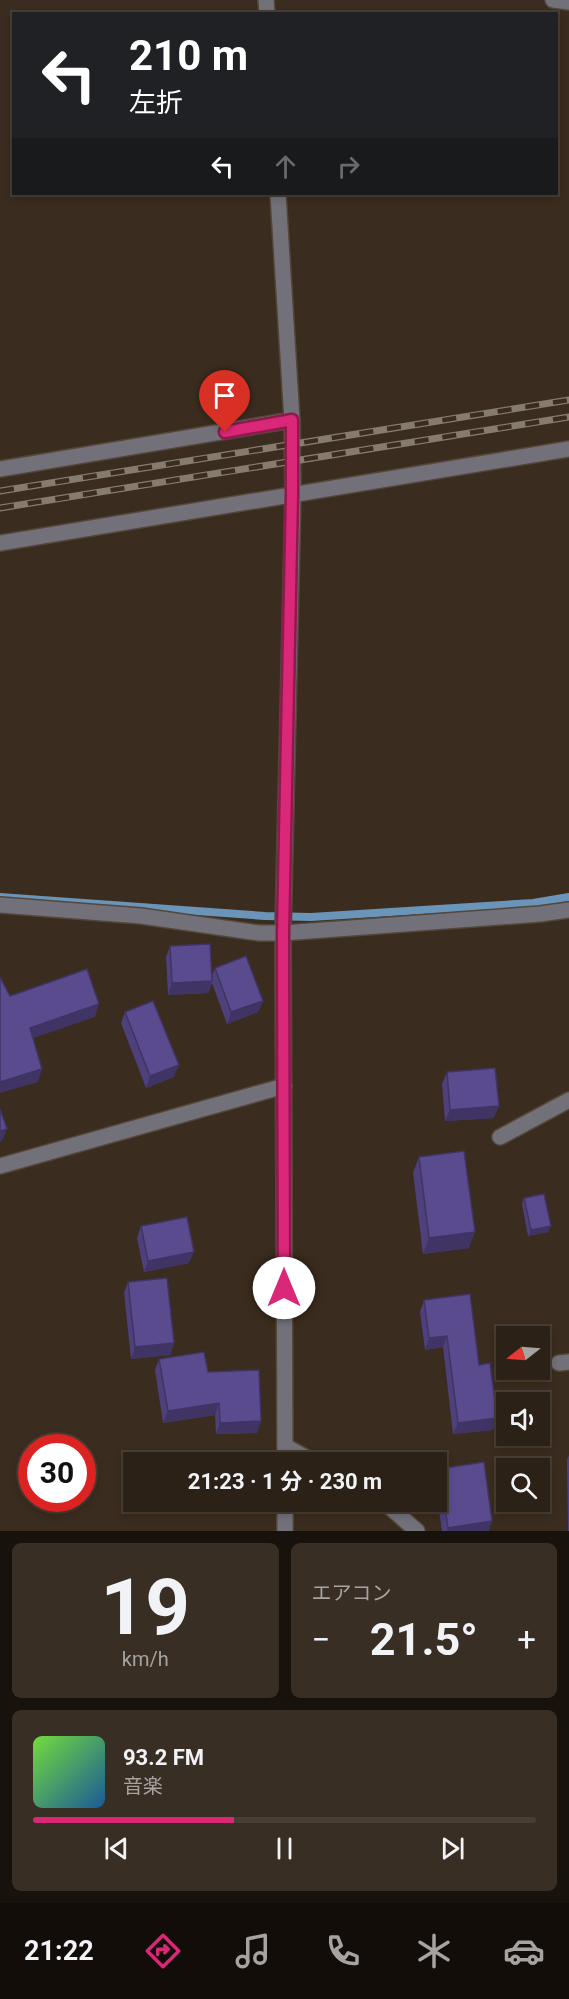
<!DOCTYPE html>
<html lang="ja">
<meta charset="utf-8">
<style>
body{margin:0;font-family:Roboto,"Noto Sans JP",sans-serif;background:#382e23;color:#f1f3f6;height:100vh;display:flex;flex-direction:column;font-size:22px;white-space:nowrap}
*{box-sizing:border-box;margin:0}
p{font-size:20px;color:#a6a3a1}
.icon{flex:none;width:33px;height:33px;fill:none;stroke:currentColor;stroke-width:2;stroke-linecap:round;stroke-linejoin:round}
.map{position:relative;height:1531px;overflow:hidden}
.panel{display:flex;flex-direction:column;gap:12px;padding:12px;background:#18120c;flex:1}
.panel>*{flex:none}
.hud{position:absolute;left:12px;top:12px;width:546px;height:183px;border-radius:0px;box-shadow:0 3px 9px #0003,0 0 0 2px #483e35;background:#202124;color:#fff;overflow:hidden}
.needle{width:39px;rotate:253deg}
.tools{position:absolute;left:496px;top:1326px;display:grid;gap:12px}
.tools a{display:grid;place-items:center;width:54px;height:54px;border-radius:0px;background:#2c2116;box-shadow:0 3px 9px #0003,0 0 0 2px #483e35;font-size:30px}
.speed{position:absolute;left:18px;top:1434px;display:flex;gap:12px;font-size:30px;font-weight:700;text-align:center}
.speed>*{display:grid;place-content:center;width:78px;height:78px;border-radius:50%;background:#2c2116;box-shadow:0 3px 9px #0003,0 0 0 2px #483e35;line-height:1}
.speed .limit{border:9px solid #d22;background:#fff;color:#111}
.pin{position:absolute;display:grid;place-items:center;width:51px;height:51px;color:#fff;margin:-62px -26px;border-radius:50% 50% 50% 0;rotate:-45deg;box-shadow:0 0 6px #0007}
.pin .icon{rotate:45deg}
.me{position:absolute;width:66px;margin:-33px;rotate:0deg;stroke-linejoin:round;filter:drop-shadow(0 0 4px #0008)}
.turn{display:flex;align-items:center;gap:21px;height:126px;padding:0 18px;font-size:27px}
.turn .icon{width:78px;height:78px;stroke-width:2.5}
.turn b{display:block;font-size:42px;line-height:51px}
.lanes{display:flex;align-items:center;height:57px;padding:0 18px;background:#0003;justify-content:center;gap:30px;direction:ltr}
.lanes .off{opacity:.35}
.big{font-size:45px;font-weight:700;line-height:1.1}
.panel .widget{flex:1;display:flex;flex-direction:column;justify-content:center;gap:9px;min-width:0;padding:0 21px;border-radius:9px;background:#382e23}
.panel .dial{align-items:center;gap:0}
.dial b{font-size:78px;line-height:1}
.song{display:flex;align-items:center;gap:18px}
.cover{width:72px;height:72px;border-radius:9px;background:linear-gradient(135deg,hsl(100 70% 55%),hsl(210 70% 35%))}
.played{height:6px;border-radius:3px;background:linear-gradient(90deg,#db2777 40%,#483e35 40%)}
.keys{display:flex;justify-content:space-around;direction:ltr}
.heat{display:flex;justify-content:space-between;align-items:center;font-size:33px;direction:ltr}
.panel .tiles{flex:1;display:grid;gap:12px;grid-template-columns:1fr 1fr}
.widget:last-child{grid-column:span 2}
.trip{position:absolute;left:123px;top:1452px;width:324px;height:60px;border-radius:0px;background:#2c2116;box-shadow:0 3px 9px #0003,0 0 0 2px #483e35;font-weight:700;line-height:60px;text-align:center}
.tabs{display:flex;height:96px;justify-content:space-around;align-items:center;background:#120d09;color:#a6a3a1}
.tabs .icon{width:42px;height:42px}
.tabs .active{color:#db2777}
.tabs b{font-size:27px;color:#f1f3f6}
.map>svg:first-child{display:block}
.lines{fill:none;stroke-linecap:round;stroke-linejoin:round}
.stream{stroke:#6a94b8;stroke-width:8}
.minor-casing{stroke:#54473a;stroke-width:18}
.minor{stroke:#727079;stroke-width:15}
.rail-casing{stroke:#867b6f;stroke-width:7}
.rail{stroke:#3a2c1e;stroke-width:4.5;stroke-dasharray:14;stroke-linecap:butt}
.wall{fill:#4d407b}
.shaded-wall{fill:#3f3464}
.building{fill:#5a4b8f;stroke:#3f3464;stroke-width:1.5}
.route-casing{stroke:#8e194d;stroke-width:15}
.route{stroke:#db2777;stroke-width:10}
</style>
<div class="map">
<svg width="569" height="1531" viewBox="0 0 569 1531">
<rect width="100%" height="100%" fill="#3a2c1e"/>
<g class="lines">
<path class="stream" d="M0,897L265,916L311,917L533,903L569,897"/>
<g class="minor-casing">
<g id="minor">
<path d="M266,0L267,14"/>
<path d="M553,0L569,2"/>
<path d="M278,194L292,420L293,495L283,933L285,1462"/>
<path d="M0,469L292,420"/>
<path d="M0,543L569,449"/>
<path d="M0,905L141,916L259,933H283L540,914L569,910"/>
<path d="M500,1137L569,1100"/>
<path d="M0,1166L284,1086"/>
<path d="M559,1363L569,1362"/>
<path d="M285,1446L314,1462"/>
<path d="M285,1502V1531"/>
<path d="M384,1502L417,1531"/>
</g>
</g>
<use href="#minor" class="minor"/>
<g class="rail-casing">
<g id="rail">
<path d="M0,491L569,400"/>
<path d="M0,508L569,417"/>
</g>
</g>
<use href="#rail" class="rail"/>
</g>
<g class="wall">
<path d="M170,946L212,975L215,968L263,1001L258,1012L227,1024L212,983L208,993L168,995L166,957Z"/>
<path d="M125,1012L174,1077L146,1088L121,1023Z"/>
<path d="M447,1072L494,1118L445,1121L442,1084Z"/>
<path d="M419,1157L469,1248L423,1254L413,1173Z"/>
<path d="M524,1198L548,1232L528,1236L522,1204Z"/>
<path d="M141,1226L189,1263L144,1272L137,1238Z"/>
<path d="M128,1282L174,1343L170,1355L131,1359L124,1293Z"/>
<path d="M424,1300L479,1365L493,1430L453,1434L443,1347L425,1350L420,1312Z"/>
<path d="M159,1359L208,1372L261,1421L257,1433L216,1434L215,1415L163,1423L155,1370Z"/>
<path d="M569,1455V1531H568L567,1460Z"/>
<path d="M439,1469L489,1531H442L436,1491V1477Z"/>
</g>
<g class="shaded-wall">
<path d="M212,981L208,993L168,995L172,983Z"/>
<path d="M263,1001L258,1012L227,1024L231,1012Z"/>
<path d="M99,1004L95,1017L25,1041L30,1028Z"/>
<path d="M179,1065L174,1077L146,1088L150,1076Z"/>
<path d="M42,1069L38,1082L0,1093V1082Z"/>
<path d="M499,1106L494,1118L445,1121L450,1110Z"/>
<path d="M7,1129L2,1141L0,1142V1131Z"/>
<path d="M551,1226L548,1232L528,1236L531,1230Z"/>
<path d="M475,1232L469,1248L423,1254L429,1238Z"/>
<path d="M194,1252L189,1263L144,1272L148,1261Z"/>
<path d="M447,1336L443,1347L425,1350L429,1338Z"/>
<path d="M174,1343L170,1355L131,1359L135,1347Z"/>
<path d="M219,1403L215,1415L163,1423L168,1411Z"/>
<path d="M497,1418L493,1430L453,1434L458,1423Z"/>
<path d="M261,1421L257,1433L216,1434L220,1423Z"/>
<path d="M492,1521L489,1531H447L448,1528Z"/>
</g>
<g class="building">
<path d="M210,944L212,981L172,983L170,946Z"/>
<path d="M246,956L263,1001L231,1012L215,968Z"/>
<path d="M87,969L99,1004L30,1028L42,1069L0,1082V977L10,996Z"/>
<path d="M153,1001L179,1065L150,1076L125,1012Z"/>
<path d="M495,1068L499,1106L450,1110L447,1072Z"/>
<path d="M0,1109L7,1129L0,1131Z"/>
<path d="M464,1151L475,1232L429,1238L419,1157Z"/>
<path d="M544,1194L551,1226L531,1230L524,1198Z"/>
<path d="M187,1217L194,1252L148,1261L141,1226Z"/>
<path d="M167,1278L174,1343L135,1347L128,1282Z"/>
<path d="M470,1294L479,1365L490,1363L497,1418L458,1423L447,1336L429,1338L424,1300Z"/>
<path d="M204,1352L208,1372L259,1370L261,1421L220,1423L219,1403L168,1411L159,1359Z"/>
<path d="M484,1462L492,1521L448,1528L439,1469Z"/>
</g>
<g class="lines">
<g class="route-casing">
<path id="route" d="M225,432L292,420V495L283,933L284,1288"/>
</g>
<use href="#route" class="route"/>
</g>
</svg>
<div class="tools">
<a><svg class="needle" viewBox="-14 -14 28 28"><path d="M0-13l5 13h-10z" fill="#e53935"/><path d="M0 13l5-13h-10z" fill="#a6a3a1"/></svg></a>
<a><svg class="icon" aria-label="sound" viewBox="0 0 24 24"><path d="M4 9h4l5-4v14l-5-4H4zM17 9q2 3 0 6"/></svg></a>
<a><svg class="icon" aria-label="search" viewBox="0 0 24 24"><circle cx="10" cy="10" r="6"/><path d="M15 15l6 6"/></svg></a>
</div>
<div class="speed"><div class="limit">30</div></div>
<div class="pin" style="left:225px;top:432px;background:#d93025"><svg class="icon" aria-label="arrive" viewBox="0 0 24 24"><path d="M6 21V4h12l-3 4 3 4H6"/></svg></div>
<svg class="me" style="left:284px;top:1288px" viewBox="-20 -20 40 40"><circle r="19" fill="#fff"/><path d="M0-13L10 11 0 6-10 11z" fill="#db2777"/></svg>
<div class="trip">21:23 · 1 分 · 230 m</div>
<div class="hud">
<div class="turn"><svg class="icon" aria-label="left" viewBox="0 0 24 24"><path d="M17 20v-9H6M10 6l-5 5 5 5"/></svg><div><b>210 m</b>左折</div></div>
<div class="lanes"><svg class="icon" aria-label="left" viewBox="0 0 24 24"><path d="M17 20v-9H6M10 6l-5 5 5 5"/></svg><svg class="icon off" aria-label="ahead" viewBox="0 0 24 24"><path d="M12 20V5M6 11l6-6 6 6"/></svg><svg class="icon off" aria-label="right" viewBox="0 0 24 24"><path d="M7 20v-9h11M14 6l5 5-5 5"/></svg></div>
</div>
</div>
<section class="panel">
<div class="tiles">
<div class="widget dial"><b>19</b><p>km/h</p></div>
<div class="widget"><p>エアコン</p>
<div class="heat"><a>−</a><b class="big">21.5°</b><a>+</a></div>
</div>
<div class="widget">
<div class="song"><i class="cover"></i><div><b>93.2 FM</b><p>音楽</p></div></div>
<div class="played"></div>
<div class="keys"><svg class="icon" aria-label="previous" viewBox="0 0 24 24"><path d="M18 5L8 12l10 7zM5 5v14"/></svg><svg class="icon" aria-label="pause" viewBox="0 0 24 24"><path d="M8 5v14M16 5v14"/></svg><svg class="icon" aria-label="next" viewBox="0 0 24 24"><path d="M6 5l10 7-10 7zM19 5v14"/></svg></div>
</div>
</div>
</section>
<nav class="tabs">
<b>21:22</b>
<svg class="icon active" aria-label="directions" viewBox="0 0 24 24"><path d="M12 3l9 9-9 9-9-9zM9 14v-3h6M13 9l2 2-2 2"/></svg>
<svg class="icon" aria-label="music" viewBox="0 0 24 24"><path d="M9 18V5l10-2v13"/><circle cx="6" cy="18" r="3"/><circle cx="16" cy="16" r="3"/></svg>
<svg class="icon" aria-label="phone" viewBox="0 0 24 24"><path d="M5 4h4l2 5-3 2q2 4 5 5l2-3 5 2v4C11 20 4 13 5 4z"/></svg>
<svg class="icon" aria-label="climate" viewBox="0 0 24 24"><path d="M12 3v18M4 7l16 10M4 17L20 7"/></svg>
<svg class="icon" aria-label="car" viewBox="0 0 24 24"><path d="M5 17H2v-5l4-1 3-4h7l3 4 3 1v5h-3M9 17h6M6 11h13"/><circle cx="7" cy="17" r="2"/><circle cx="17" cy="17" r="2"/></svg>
</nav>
